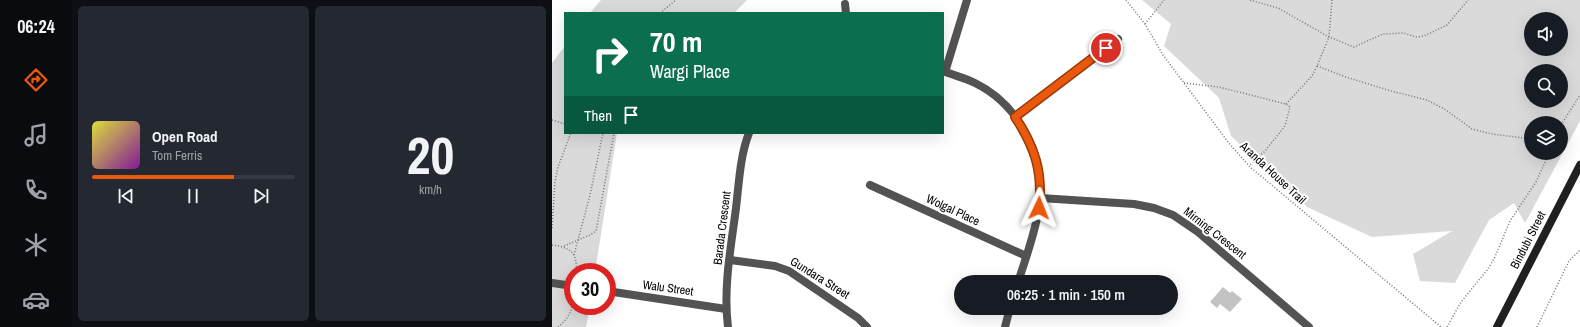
<!DOCTYPE html>
<meta charset="utf-8">
<style>
body{margin:0;font-family:"Archivo Narrow",sans-serif;background:#242831;color:#f1f3f6;height:100vh;display:flex;flex-direction:column;font-size:15px;white-space:nowrap}
*{box-sizing:border-box;margin:0}
p{font-size:13px;color:#9ea1a6}
.icon{flex:none;width:22px;height:22px;fill:none;stroke:currentColor;stroke-width:2;stroke-linecap:round;stroke-linejoin:round}
.map{position:relative;flex:1;overflow:hidden}
.details{display:flex;flex-direction:column;gap:6px;padding:6px;background:#0d0f14;width:480px}
.details>*{flex:none}
.hud{position:absolute;left:12px;top:12px;width:380px;height:122px;border-radius:0px;box-shadow:0 4px 16px #0002;background:#0b6e4f;color:#fff;overflow:hidden}
.controls{position:absolute;left:972px;top:12px;display:grid;gap:8px}
.controls a{display:grid;place-items:center;width:44px;height:44px;border-radius:50%;background:#171b24;box-shadow:0 4px 16px #0002;font-size:20px}
.speed{position:absolute;left:12px;top:263px;display:flex;gap:8px;font-size:20px;font-weight:700;text-align:center}
.speed>*{display:grid;place-content:center;width:52px;height:52px;border-radius:50%;background:#171b24;box-shadow:0 4px 16px #0002;line-height:1}
.speed .limit{border:6px solid #d22;background:#fff;color:#111}
.pin{position:absolute;display:grid;place-items:center;width:34px;height:34px;color:#fff;margin:-17px;border:2px solid #fff;border-radius:50%;box-shadow:0 1px 4px #0007}
.me{position:absolute;width:44px;margin:-22px;rotate:2deg;stroke-linejoin:round;filter:drop-shadow(0 0 3px #0008)}
.turn{display:flex;align-items:center;gap:14px;height:84px;padding:0 20px;font-size:18px}
.turn .icon{width:52px;height:52px;stroke-width:2.5}
.turn b{display:block;font-size:28px;line-height:34px}
.then{display:flex;align-items:center;height:38px;padding:0 20px;background:#0003;gap:8px;font-size:15px}
.details .card{flex:1;display:flex;flex-direction:column;justify-content:center;gap:6px;min-width:0;padding:0 14px;border-radius:6px;background:#242831}
.details .dial{align-items:center;gap:0}
.dial b{font-size:52px;line-height:1}
.song{display:flex;align-items:center;gap:12px}
.cover{width:48px;height:48px;border-radius:6px;background:linear-gradient(135deg,hsl(60 70% 55%),hsl(290 70% 35%))}
.played{height:4px;border-radius:2px;background:linear-gradient(90deg,#ea580c 70%,#363941 70%)}
.keys{display:flex;justify-content:space-around;direction:ltr}
.details .tiles{flex:1;display:grid;gap:6px;grid-template-columns:repeat(2,1fr)}
.trip{position:absolute;left:402px;top:275px;width:224px;height:40px;border-radius:20px;background:#171b24;box-shadow:0 4px 16px #0002;font-weight:600;line-height:40px;text-align:center}
main{display:flex;flex:1;min-height:0}
.tab-bar{display:flex;flex-direction:column;width:72px;justify-content:space-around;align-items:center;background:#090b0e;color:#9ea1a6}
.tab-bar .icon{width:28px;height:28px}
.tab-bar .current{color:#ea580c}
.tab-bar b{font-size:18px;color:#f1f3f6}
.map>svg:first-child{display:block}
.green{fill:#dadada;fill-rule:evenodd}
.building{fill:#c3c3c3}
.lines{fill:none;stroke-linecap:round;stroke-linejoin:round}
.path{stroke:#757575;stroke-width:1.5;stroke-dasharray:1 2;stroke-linecap:butt}
.street{stroke:#535353;stroke-width:8}
.secondary{stroke:#202020;stroke-width:8}
.route-casing{stroke:#983908;stroke-width:10}
.route{stroke:#ea580c;stroke-width:7}
.labels{text-anchor:middle;stroke-width:4;stroke-linejoin:round;paint-order:stroke}
.street-label{font-size:12px;fill:#000;stroke:#fff}
</style>
<main>
<nav class="tab-bar">
<b>06:24</b>
<svg class="icon current" aria-label="directions" viewBox="0 0 24 24"><path d="M12 3l9 9-9 9-9-9zM9 14v-3h6M13 9l2 2-2 2"/></svg>
<svg class="icon" aria-label="music" viewBox="0 0 24 24"><path d="M9 18V5l10-2v13"/><circle cx="6" cy="18" r="3"/><circle cx="16" cy="16" r="3"/></svg>
<svg class="icon" aria-label="phone" viewBox="0 0 24 24"><path d="M5 4h4l2 5-3 2q2 4 5 5l2-3 5 2v4C11 20 4 13 5 4z"/></svg>
<svg class="icon" aria-label="climate" viewBox="0 0 24 24"><path d="M12 3v18M4 7l16 10M4 17L20 7"/></svg>
<svg class="icon" aria-label="car" viewBox="0 0 24 24"><path d="M5 17H2v-5l4-1 3-4h7l3 4 3 1v5h-3M9 17h6M6 11h13"/><circle cx="7" cy="17" r="2"/><circle cx="17" cy="17" r="2"/></svg>
</nav>
<section class="details">
<div class="tiles">
<div class="card">
<div class="song"><i class="cover"></i><div><b>Open Road</b><p>Tom Ferris</p></div></div>
<div class="played"></div>
<div class="keys"><svg class="icon" aria-label="previous" viewBox="0 0 24 24"><path d="M18 5L8 12l10 7zM5 5v14"/></svg><svg class="icon" aria-label="pause" viewBox="0 0 24 24"><path d="M8 5v14M16 5v14"/></svg><svg class="icon" aria-label="next" viewBox="0 0 24 24"><path d="M6 5l10 7-10 7zM19 5v14"/></svg></div>
</div>
<div class="card dial"><b>20</b><p>km/h</p></div>
</div>
</section>
<div class="map">
<svg width="1028" height="327" viewBox="0 0 1028 327">
<rect width="100%" height="100%" fill="#fff"/>
<g class="green">
<path d="M49,0H195L182,13H38Z"/>
<path d="M590,0H1028V121L973,223L962,203L937,220L903,283L868,281L861,254L900,231L820,237L755,207L679,136L667,98L612,46L619,24ZM979,19H1009V49H979ZM979,71H1009V101H979ZM979,123H1009V153H979Z"/>
<path d="M13,46V133H65L43,272H21V306H38L34,327H0V63Z"/>
</g>
<path class="building" d="M671,287L678,293L680,291L690,299L678,312L668,304L665,308L658,302Z"/>
<g class="lines">
<g class="path">
<path d="M574,0L593,24L611,55L632,83L676,142L697,166L889,327"/>
<path d="M698,0L726,8L777,37L802,47L831,34L852,33L864,37L872,36L895,25L916,0"/>
<path d="M108,13L124,0"/>
<path d="M593,24L612,0"/>
<path d="M765,66L794,77L839,91L875,100L894,110L920,129L940,134L979,139"/>
<path d="M632,83L667,87L734,104L738,107L733,126L713,151L697,166"/>
<path d="M734,104L760,76L765,66L777,37L780,0"/>
<path d="M0,120L13,124"/>
<path d="M1009,125L1028,95"/>
<path d="M0,228L3,181L6,167L19,133"/>
<path d="M0,245C18,247 26,253 24,272"/>
<path d="M12,246L38,235L44,231L62,133"/>
<path d="M22,255L38,195L51,133"/>
<path d="M6,327C14,321 19,313 21,303"/>
<path d="M895,327L909,302L936,269L943,257L958,221L984,182L997,153"/>
<path d="M985,327L1017,261L1028,250"/>
</g>
<g class="street">
<path d="M293,4L294,13"/>
<path d="M391,71C401,75 413,78 423,83C468,105 495,159 487,208C483,233 474,258 466,282"/>
<path d="M393,72L415,0"/>
<path d="M463,117L566,39"/>
<path d="M318,185L474,256"/>
<path d="M488,198L582,204L602,208L621,215L646,232L757,327"/>
<path d="M178,260L223,266L237,271L306,318L315,327"/>
<path d="M0,283L21,286"/>
<path d="M55,291L174,309"/>
<path d="M176,327C171,288 179,247 184,208C187,183 188,156 197,133"/>
<path d="M453,327L458,308"/>
</g>
<path class="secondary" d="M945,327L1028,165"/>
</g>
<g class="lines">
<g class="route-casing">
<path id="route" d="M487,208C491,172 483,147 463,117L554,48"/>
</g>
<use href="#route" class="route"/>
</g>
<g class="labels">
<g class="street-label">
<text transform="translate(721 173) rotate(43)" y="4">Aranda House Trail</text>
<text transform="translate(401 210) rotate(25)" y="4">Wolgal Place</text>
<text transform="translate(170 228) rotate(-83)" y="4">Barada Crescent</text>
<text transform="translate(663 233) rotate(38)" y="4">Mirning Crescent</text>
<text transform="translate(976 240) rotate(-63)" y="4">Bindubi Street</text>
<text transform="translate(268 278) rotate(32)" y="4">Gundara Street</text>
<text transform="translate(116 288) rotate(8)" y="4">Walu Street</text>
</g>
</g>
</svg>
<div class="controls">
<a><svg class="icon" aria-label="sound" viewBox="0 0 24 24"><path d="M4 9h4l5-4v14l-5-4H4zM17 9q2 3 0 6"/></svg></a>
<a><svg class="icon" aria-label="search" viewBox="0 0 24 24"><circle cx="10" cy="10" r="6"/><path d="M15 15l6 6"/></svg></a>
<a><svg class="icon" aria-label="layers" viewBox="0 0 24 24"><path d="M12 4l9 5-9 5-9-5zM3 14l9 5 9-5"/></svg></a>
</div>
<div class="speed"><div class="limit">30</div></div>
<div class="pin" style="left:554px;top:48px;background:#d93025"><svg class="icon" aria-label="arrive" viewBox="0 0 24 24"><path d="M6 21V4h12l-3 4 3 4H6"/></svg></div>
<svg class="me" style="left:487px;top:208px" viewBox="-20 -20 40 40"><path d="M0-17L14 15 0 8-14 15z" fill="#ea580c" stroke="#fff" stroke-width="4"/></svg>
<div class="trip">06:25 · 1 min · 150 m</div>
<div class="hud">
<div class="turn"><svg class="icon" aria-label="right" viewBox="0 0 24 24"><path d="M7 20v-9h11M14 6l5 5-5 5"/></svg><div><b>70 m</b>Wargi Place</div></div>
<div class="then">Then<svg class="icon" aria-label="arrive" viewBox="0 0 24 24"><path d="M6 21V4h12l-3 4 3 4H6"/></svg></div>
</div>
</div>
</main>
